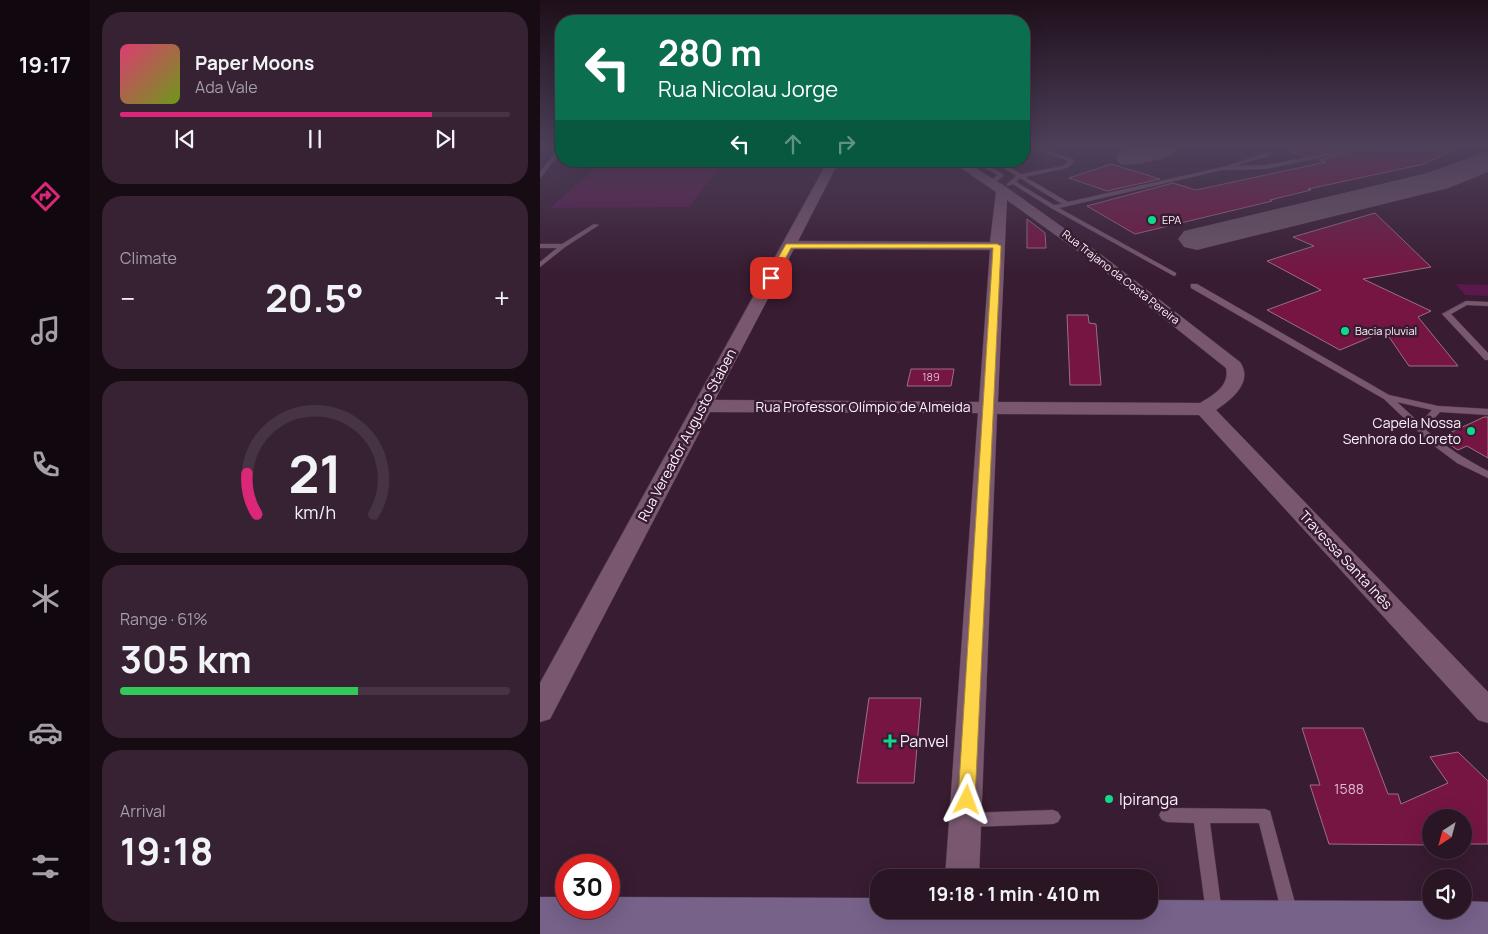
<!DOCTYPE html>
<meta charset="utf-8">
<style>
body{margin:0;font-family:Manrope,sans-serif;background:#362232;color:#f1f3f6;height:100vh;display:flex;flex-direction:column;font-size:19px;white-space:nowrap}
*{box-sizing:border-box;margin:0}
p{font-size:16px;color:#a59fa7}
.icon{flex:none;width:28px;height:28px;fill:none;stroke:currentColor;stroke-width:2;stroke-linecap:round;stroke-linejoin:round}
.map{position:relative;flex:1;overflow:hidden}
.sheet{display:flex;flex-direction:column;gap:12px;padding:12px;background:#170c14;width:450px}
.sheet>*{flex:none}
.banner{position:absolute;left:15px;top:15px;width:475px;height:152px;border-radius:20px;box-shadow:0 5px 20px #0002,0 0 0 1px #463442;background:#0b6e4f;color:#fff;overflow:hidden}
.needle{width:32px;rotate:216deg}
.buttons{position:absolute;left:882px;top:809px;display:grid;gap:10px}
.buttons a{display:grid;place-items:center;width:50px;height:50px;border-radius:50%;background:#2a1525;box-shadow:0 5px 20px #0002,0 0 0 1px #463442;font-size:25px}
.speed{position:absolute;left:15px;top:854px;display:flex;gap:10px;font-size:25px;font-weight:700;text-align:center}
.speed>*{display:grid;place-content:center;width:65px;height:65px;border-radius:50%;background:#2a1525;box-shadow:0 5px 20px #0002,0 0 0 1px #463442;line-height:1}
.speed .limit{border:8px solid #d22;background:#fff;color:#111}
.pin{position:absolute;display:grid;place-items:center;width:42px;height:42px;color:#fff;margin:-21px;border-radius:10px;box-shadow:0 2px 8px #0006}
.me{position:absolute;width:55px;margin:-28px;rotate:3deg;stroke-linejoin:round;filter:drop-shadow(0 0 4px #0008)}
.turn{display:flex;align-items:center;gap:18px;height:105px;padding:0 20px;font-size:22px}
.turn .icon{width:65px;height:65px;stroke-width:2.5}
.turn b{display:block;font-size:35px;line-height:42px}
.lanes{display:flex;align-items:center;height:48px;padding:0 20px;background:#0003;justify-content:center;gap:25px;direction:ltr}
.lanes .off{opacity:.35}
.big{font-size:38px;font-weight:700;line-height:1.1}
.sheet .widget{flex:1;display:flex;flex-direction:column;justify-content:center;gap:8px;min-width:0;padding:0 18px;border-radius:20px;background:#362232}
.sheet .dial{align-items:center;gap:0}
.dial svg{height:130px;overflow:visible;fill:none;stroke:#463442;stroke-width:7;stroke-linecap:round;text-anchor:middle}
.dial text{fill:#f1f3f6;stroke:none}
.song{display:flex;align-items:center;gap:15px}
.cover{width:60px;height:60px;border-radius:8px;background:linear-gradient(135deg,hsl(340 70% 55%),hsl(80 70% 35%))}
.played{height:5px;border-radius:2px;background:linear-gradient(90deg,#db2777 80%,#463442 80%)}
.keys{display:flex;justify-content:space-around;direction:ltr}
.heat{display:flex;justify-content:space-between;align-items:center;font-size:28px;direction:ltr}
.charge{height:8px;border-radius:4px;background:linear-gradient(90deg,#34c759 61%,#463442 0)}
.trip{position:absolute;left:330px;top:869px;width:288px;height:50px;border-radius:20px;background:#2a1525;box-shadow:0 5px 20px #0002,0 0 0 1px #463442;font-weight:700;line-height:50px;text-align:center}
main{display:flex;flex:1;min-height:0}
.tab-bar{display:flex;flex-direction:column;width:90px;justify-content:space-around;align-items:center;background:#11080f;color:#a59fa7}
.tab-bar .icon{width:35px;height:35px}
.tab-bar .active{color:#db2777}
.tab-bar b{font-size:22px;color:#f1f3f6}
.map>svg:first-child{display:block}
.green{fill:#5b184c}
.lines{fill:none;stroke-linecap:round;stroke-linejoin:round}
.taxiway{fill:#6c5566;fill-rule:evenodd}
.building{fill:#761542;stroke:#9a717e}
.lane-casing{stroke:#50394a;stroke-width:1}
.street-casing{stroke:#50394a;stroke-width:1}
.secondary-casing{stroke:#50394a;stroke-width:1}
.lane{fill:#79586f;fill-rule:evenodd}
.street{fill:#79586f;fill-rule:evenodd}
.secondary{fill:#77628a;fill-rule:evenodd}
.route{fill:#ffd54a;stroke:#a68a30}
.poi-dot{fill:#0fd98a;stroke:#381c31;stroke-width:2}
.labels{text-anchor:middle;stroke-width:5;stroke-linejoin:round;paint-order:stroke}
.far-poi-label{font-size:11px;fill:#fdf1f9;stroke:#381c31;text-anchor:start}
.far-street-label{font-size:11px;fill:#fdf1f9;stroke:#381c31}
.number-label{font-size:11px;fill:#dbbacb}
.street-label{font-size:14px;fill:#fdf1f9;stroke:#381c31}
.poi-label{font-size:14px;fill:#fdf1f9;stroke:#381c31;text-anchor:end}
.near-number-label{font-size:14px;fill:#dbbacb}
.near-poi-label{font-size:16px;fill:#fdf1f9;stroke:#381c31;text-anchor:start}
</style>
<main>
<nav class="tab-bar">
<b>19:17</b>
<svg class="icon active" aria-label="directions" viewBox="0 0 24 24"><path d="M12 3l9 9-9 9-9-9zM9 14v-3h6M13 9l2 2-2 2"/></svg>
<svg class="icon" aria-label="music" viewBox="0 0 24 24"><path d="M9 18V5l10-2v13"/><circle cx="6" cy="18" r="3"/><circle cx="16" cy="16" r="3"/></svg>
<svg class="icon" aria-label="phone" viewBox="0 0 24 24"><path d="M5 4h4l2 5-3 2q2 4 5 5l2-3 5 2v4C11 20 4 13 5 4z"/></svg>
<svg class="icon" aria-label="climate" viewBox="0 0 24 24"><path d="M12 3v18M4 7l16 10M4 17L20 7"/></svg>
<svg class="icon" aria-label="car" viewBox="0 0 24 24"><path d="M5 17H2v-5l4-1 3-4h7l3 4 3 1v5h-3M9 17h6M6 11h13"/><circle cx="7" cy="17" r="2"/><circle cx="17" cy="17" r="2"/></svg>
<svg class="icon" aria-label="filters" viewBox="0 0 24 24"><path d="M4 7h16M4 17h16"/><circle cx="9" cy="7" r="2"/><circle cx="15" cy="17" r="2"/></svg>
</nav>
<section class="sheet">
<div class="widget">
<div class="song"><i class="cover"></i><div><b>Paper Moons</b><p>Ada Vale</p></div></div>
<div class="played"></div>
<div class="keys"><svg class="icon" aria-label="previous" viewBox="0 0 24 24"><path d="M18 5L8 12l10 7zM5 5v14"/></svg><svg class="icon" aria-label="pause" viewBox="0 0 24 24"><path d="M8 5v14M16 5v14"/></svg><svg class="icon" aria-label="next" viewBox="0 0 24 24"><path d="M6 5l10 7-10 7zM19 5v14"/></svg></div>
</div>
<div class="widget"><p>Climate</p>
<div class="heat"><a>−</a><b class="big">20.5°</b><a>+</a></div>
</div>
<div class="widget dial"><svg viewBox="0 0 100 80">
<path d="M14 69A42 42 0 1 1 86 69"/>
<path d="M14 69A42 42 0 0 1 8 44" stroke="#db2777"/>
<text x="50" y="56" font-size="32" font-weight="700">21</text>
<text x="50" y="72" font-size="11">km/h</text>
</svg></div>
<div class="widget"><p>Range · 61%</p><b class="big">305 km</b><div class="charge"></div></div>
<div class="widget"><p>Arrival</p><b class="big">19:18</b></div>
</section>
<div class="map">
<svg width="948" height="934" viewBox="0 0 948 934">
<rect width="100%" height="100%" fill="#381c31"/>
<g class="green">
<path d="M64,161H184L149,207L10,208Z"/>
<path d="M916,284L948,285V296L925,295Z"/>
</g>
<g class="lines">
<g class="taxiway">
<path d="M596,146H641C632,159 595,167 580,164L576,157L580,150Z"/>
<path d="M948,151V172L909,188L657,250L644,247L638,239L644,231L887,173Z"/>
</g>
</g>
<g class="building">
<path d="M748,146H818L764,156L748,151Z"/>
<path d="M837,146H922L884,164L768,189L771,190L730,200L732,201L595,234L547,206L633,183L656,190L786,162L779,160Z"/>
<path d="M571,164L620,179L567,191L529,178Z"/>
<path d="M835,213L891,267L823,279L891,311L878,317L918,366H869L845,331L800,350L727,310L781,290L727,261L774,246L753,237Z"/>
<path d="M487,219L505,233L506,248H487Z"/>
<path d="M527,315H548L549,323L556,324L561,385H530Z"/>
<path d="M371,369H414L411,386H367Z"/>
<path d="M944,417H948V458L927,446L918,450L899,438Z"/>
<path d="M329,698H381L374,783H317Z"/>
<path d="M762,728H823L848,794H858L861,804L908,783L890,757L918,752L948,781V844H924V818H891V845L789,844L770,785H780Z"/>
</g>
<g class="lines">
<g class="lane-casing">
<g id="lane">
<path d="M487,146H493L533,159L534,163L527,168L485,177L528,202L687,166L728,152L730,155L695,166L726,165L826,146H835L726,169L682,170L519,208L636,273V275L634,276L511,208L473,184L467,186V184L476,176L453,161H459L481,174L523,166L528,162V161ZM480,178L522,204L514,205L476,182Z"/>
<path d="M19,148H21V152L0,178V172Z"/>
<path d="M434,161H440L464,175L454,184H450V182L457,175Z"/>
<path d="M54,224L59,225L25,247L0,267V262L17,248H0V244H22Z"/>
<path d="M651,284H657L849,395L898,406L948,409V415L900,412L885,429C904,446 925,459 948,471V478L917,463L889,442L844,399L651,288ZM857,402L892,410L880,423Z"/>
<path d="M926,301L948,302V306L927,305L911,314L948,353V360H945L902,314Z"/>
<path d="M627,808L725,809L730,811L758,914L756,920L750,922L744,920L742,914L719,823H670L682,913L680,919L674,921L668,919L666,913L654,823L627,822L622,820L619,815L622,810Z"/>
<path d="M513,810L518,812L521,817L518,822L513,824L429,827L424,825L421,820L424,815L429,813Z"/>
</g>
</g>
<g class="street-casing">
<path id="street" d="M288,161H299L258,241L450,242L456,192L411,161H424L466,187L563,256L700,362C714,382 691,400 676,410L948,692V723L938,720L659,415L457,414L439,878H405L438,413L170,412L10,719L0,722V683ZM467,200L553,262L686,368C690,386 673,395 660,403L458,402ZM254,249L450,250L439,402L175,400Z"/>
</g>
<g class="secondary-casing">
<path id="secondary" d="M0,897H26V908H69V897L339,898V910H609V900L891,901V910H924V901L948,902V934H0Z"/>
</g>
<use href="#lane" class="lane"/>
<use href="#street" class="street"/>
<use href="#secondary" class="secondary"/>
</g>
<linearGradient id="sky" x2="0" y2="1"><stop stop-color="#1f0f1b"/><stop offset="0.53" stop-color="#4d405a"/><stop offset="1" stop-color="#4d405a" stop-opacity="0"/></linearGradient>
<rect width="948" height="276" fill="url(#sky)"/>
<path class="route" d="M246,244H457L461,246L435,800L433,806L427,808L421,806L418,800L453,248H251L234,279H229L227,278Z"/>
<g class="poi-dot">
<circle cx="612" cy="220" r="5"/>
<circle cx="805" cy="331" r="5"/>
<circle cx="931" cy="431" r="5"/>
<path d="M347.5 733.5h5v5h5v5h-5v5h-5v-5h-5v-5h5z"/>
<circle cx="569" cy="799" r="5"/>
</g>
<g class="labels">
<g class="far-poi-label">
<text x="622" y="224">EPA</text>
<text x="815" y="335">Bacia pluvial</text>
</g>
<g class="far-street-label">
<text transform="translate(581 277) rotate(38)" y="4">Rua Trajano da Costa Pereira</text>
</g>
<g class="number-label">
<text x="391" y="381">189</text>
</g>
<g class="street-label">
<text x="323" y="412">Rua Professor Olímpio de Almeida</text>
<text transform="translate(147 435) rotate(-62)" y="5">Rua Vereador Augusto Staben</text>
<text transform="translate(806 560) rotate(47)" y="5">Travessa Santa Inês</text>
</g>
<g class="poi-label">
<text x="921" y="428">Capela Nossa<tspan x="921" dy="16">Senhora do Loreto</tspan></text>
</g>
<g class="near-number-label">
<text x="809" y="794">1588</text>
</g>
<g class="near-poi-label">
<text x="360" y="747">Panvel</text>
<text x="579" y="805">Ipiranga</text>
</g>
</g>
</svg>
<div class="buttons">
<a><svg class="needle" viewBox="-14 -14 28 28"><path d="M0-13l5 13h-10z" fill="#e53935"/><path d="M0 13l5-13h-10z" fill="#a59fa7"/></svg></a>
<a><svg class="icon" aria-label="sound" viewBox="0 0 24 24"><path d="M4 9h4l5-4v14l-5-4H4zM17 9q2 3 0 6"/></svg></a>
</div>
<div class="speed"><div class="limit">30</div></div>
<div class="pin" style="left:231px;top:278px;background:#d93025"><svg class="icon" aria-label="arrive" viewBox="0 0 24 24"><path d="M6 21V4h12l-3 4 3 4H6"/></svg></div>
<svg class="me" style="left:427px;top:800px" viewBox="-20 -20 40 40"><path d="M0-17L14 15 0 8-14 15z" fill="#ffd54a" stroke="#fff" stroke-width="4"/></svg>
<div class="trip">19:18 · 1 min · 410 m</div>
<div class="banner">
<div class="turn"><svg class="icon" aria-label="left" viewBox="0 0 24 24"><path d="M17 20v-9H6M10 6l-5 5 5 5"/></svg><div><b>280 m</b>Rua Nicolau Jorge</div></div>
<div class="lanes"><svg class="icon" aria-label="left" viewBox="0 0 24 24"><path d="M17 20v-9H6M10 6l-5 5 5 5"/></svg><svg class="icon off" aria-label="ahead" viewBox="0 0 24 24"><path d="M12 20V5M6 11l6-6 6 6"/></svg><svg class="icon off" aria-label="right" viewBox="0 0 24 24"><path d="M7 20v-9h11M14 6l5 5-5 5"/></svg></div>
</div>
</div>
</main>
